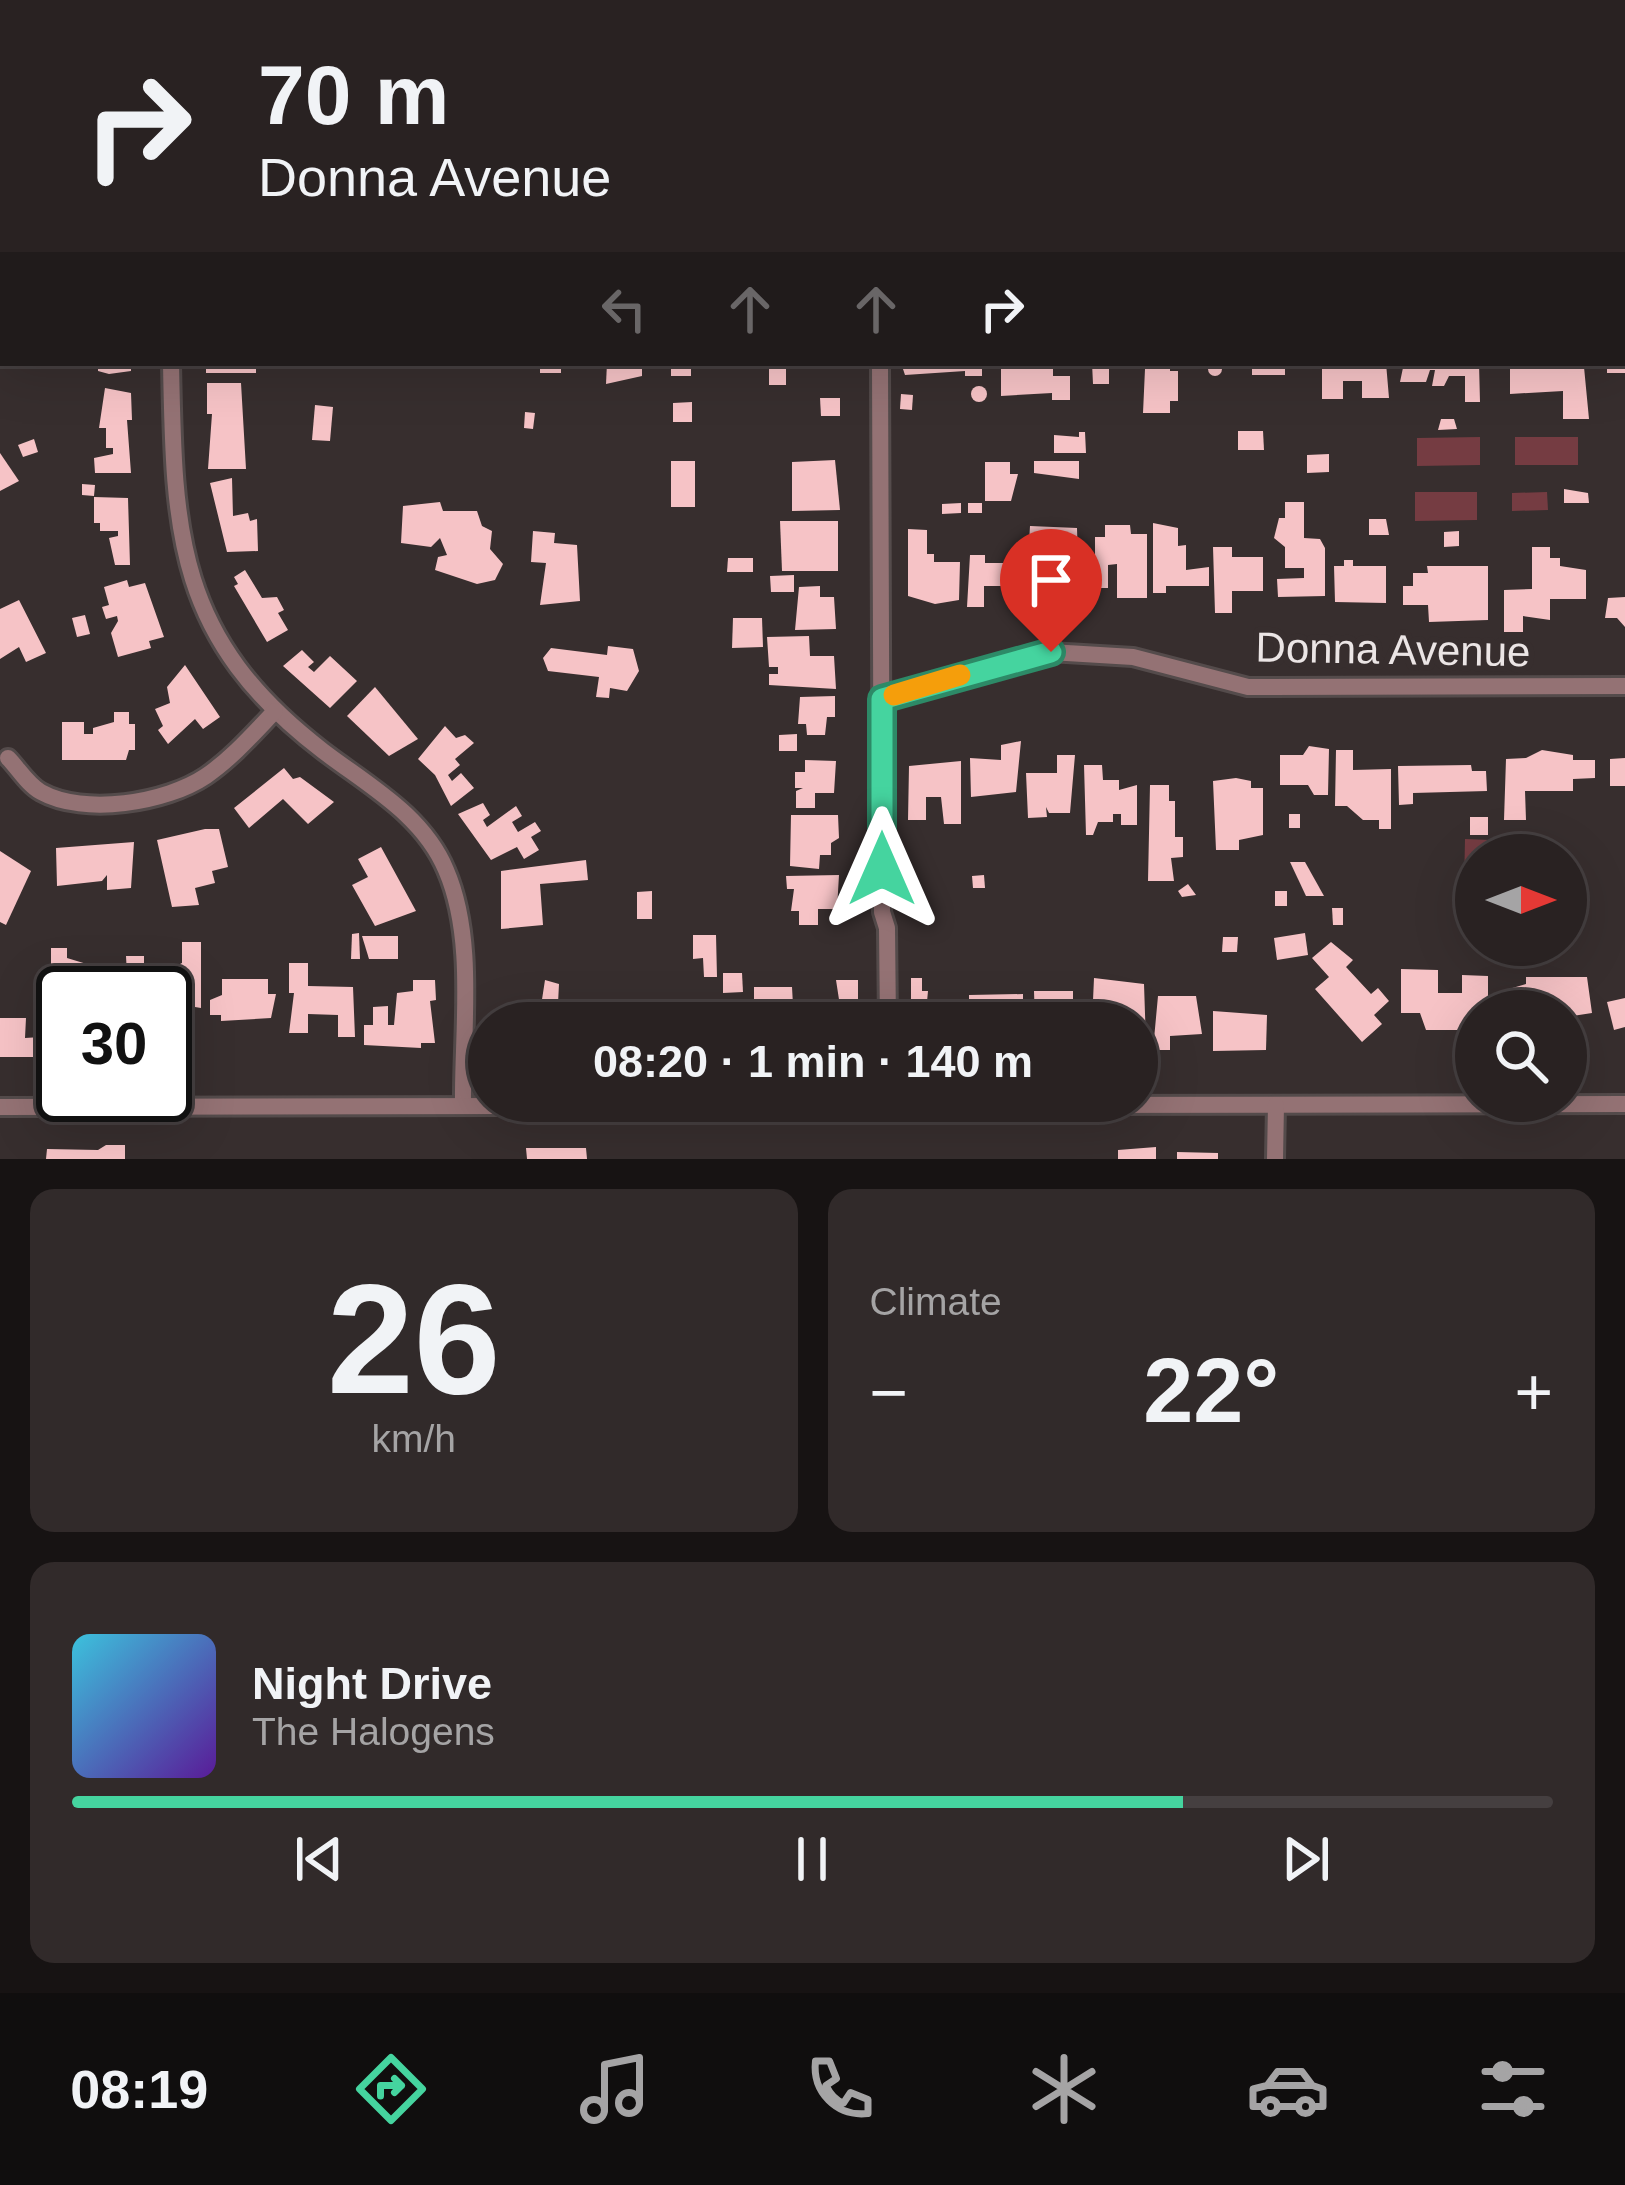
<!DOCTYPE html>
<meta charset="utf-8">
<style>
body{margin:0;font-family:Helvetica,sans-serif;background:#312a2a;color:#f1f3f6;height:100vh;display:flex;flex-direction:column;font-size:45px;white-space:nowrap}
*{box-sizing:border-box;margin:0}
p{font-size:39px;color:#a5a4a5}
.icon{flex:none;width:66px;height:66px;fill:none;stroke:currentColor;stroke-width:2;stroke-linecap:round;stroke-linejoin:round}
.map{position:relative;height:1159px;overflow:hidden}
.details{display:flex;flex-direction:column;gap:30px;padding:30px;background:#171313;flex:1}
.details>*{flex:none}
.hud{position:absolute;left:0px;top:0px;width:1626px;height:366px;box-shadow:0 12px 48px #0002,0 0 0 3px #453f40;background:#292222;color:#f1f3f6;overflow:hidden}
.needle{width:78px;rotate:90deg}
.tools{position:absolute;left:1455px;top:834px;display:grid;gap:24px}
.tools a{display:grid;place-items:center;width:132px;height:132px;border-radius:50%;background:#292222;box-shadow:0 12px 48px #0002,0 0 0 3px #453f40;font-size:60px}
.speed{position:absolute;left:36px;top:966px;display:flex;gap:24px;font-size:60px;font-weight:700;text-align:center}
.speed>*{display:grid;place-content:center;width:156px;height:156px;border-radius:50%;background:#292222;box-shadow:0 12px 48px #0002,0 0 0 3px #453f40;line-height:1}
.speed .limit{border:6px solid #111;border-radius:18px;background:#fff;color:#111}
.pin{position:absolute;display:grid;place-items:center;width:102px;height:102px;color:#fff;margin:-123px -51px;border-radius:50% 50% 50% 0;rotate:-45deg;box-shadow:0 0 12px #0007}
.pin .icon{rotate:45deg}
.me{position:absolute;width:132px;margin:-66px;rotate:0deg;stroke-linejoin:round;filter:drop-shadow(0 0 9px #0008)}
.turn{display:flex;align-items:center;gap:42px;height:252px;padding:0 60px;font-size:54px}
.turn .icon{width:156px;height:156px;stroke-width:2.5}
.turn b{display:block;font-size:84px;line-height:102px}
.lanes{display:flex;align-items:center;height:114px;padding:0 60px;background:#0003;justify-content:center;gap:60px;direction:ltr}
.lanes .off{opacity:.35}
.big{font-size:90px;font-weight:700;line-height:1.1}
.details .widget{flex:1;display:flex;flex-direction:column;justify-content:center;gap:18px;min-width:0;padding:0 42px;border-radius:24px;background:#312a2a}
.details .dial{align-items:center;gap:0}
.dial b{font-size:156px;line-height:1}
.song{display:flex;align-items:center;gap:36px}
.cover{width:144px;height:144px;border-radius:18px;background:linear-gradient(135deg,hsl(190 70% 55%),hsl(270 70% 35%))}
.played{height:12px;border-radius:6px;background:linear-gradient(90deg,#45d49f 75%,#453f40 75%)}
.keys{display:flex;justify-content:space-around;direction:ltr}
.heat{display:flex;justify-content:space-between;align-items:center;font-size:66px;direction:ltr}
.details .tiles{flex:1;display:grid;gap:30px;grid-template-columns:1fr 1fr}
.widget:last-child{grid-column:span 2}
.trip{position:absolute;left:468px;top:1002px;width:690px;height:120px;border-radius:60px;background:#292222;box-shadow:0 12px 48px #0002,0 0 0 3px #453f40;font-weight:700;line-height:120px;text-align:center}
.tab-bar{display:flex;height:192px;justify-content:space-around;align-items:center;background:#100e0e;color:#a5a4a5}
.tab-bar .icon{width:84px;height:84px}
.tab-bar .active{color:#45d49f}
.tab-bar b{font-size:54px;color:#f1f3f6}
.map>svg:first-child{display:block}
.green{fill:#753c42}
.building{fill:#f6c3c6}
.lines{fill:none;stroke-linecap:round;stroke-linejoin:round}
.street-casing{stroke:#544b4b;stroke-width:22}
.secondary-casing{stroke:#544b4b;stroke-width:30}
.street{stroke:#947274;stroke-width:16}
.secondary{stroke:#cd979a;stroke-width:24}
.route-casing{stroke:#2d8a67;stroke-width:30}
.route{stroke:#45d49f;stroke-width:21}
.slow{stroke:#f59e0b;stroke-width:21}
.labels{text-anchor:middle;stroke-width:12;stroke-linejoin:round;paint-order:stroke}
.street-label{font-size:42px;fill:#ebe5e5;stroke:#372e2e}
</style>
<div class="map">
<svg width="1625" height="1159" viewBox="0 0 1625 1159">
<rect width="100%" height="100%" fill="#372e2e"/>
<g class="green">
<path d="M1480,437V465L1417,466V438Z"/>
<rect x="1515" y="437" width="63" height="28"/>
<path d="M1415,492H1477V520L1415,521Z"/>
<path d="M1547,492L1548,510L1512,511V493Z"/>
<path d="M1465,839L1490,840V855H1476V886H1464Z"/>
</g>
<g class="building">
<circle cx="1215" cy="369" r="7"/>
<path d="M98,363H131V371L109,374L98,371Z"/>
<rect x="206" y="363" width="50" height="10"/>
<rect x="540" y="363" width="21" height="10"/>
<path d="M607,363H642V376L606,384Z"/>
<rect x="671" y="363" width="20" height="13"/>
<rect x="769" y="363" width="17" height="22"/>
<path d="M901,363H982V376H965V371L905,375Z"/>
<path d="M995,363H1053V376H1070V400H1052V393L1001,396V367Z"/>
<path d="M1092,363H1170V371H1178V401H1170V413H1143L1145,369H1109V384H1093Z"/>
<rect x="1252" y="363" width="33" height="12"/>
<path d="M1322,363H1386L1389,398H1362V381H1343V399H1322Z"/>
<path d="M1404,363H1479L1480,402H1465V376H1449L1444,386H1432L1435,370H1430L1426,382H1400Z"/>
<path d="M1510,363L1584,367L1589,419H1563V391L1510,394Z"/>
<rect x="1607" y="363" width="18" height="10"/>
<path d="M207,383H241L246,469H208L212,414H207Z"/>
<circle cx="979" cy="394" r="8"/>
<path d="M105,388L131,393L132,420H127L131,473H95L94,458L113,454V448H106V428H99Z"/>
<path d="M901,394L913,395L912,410L900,409Z"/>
<path d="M820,398H840V416H821Z"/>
<path d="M692,402V422H673V403Z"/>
<path d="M315,405L333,407L330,441L312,440Z"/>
<path d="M525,412L535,413L533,429L524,428Z"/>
<path d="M1441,419H1454L1457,429L1438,430Z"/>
<path d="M1238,431H1263L1264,450H1238Z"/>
<path d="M1079,432H1085L1086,453H1054V435L1079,437Z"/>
<path d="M34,439L38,452L23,457L18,445Z"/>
<path d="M0,453L19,481L0,491Z"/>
<path d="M1329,454V472L1307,473V455Z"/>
<path d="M835,460L840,510L792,511V462Z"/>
<rect x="671" y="461" width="24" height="46"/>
<path d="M1034,461H1079V479L1034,473Z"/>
<path d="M985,462H1010V474H1018L1011,501H985Z"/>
<path d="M232,478L233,516L248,513L250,521L257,519L258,551L227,552L210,483Z"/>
<path d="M82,484L95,485L94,496L82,495Z"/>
<path d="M1564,489L1588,493L1589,503H1564Z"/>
<path d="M94,497L128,498L130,565H115L109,538L118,536V531H100V523H94Z"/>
<path d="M440,502L443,511H477L482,526L492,531L490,549L503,564L495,580L477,584L435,570L438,557L447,555L440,538L431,547L401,543L403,506Z"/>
<path d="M1285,502H1304V538L1320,539L1325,548V596L1278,597L1277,579L1304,578V568H1285V547L1274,538L1279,518H1285Z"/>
<path d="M961,503V513L942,514V504Z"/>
<rect x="968" y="503" width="14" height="10"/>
<path d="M1369,519H1386L1389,535H1369Z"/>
<path d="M780,521H838V571H782Z"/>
<path d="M1153,523L1178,528V546L1186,545V570L1209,567V586H1166V593H1153Z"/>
<path d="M1105,525H1130L1131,534H1147V598H1117V564L1108,565V588H1090L1089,559H1095V537H1105Z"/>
<path d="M1030,526L1077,528L1079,593L1056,598L1026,592Z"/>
<path d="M908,529L927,530V554H934V562H960L959,600L935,604L908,596Z"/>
<path d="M533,531L555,533L554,543L577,545L580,601L540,605L546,563L531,562Z"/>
<path d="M1459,531V546L1444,547V532Z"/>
<path d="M1213,547H1232V557H1263V591H1232V613H1215Z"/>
<path d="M1532,547H1550V558H1560V566L1586,570V599H1550V620L1523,616V632H1504V590L1532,589Z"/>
<path d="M970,555H985V563H1015V586H984V607H967Z"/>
<path d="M728,558H753V572H727Z"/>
<path d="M1344,560H1353V566H1386V603L1335,602L1334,566H1344Z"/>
<path d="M1427,566H1488V620L1429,622L1428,605H1403V586H1413V573H1428Z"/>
<path d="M245,570L262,598L277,597L284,610L278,613L288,630L267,642L234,586L238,584L234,577Z"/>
<path d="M794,575V592H771L770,576Z"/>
<path d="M127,580L129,587L145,583L164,637L149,641L151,648L118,657L111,633L118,621L117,616L106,619L102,607L109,605L104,587Z"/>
<path d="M820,586V597H834L836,629L795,630L799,587Z"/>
<path d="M1625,597V627L1617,618H1605L1608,598Z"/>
<path d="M19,600L46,653L26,662L19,647L0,659V609Z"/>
<path d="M85,615L90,634L77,637L72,618Z"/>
<path d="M733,618H762L763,647L732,648Z"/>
<path d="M809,636L810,656H834L836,689L769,685V674H778V667H769L767,637Z"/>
<path d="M608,646L633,649L639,671L627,691L610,688L609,698L596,697L599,677L548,671L543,658L551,648L607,655Z"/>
<path d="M302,650L314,662L308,667L314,672L330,656L357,681L330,708L283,666Z"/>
<path d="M185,665L220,717L203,729L195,719L168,744L158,730L163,726L155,709L170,703L167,687Z"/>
<path d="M375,687L418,739L389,756L347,716Z"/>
<path d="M835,696V717H827L825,735H807L806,724H798L800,697Z"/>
<path d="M114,712H129V724H135V750H129L126,760H62V722H84V734H93V728L114,722Z"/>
<path d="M445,726L456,738L465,735L474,743L455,759L460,765L448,775L452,781L461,773L474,788L451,806L435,775L418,759Z"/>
<path d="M797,734V751H779V735Z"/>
<path d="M1021,741L1016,792L971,797L970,758L1001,760V745Z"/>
<path d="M1309,746L1329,749L1328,795H1314L1308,785H1280V755H1303Z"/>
<path d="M1336,750H1353V770L1391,769V829H1379V820H1363L1347,806H1335Z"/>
<path d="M1542,750L1573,755V760H1595V778L1573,779V791H1525L1526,820H1504L1506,759L1526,758Z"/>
<path d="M1057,755H1075L1070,813H1049L1046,807L1047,817L1028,818L1026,773H1057Z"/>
<path d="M1625,758V786H1610V759Z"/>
<path d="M805,760L836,761L834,793H815V808H796V791L803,788H795V772H805Z"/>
<path d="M961,761V824H944L941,797H926V820H908L909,766Z"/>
<path d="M1084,765H1102L1103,780H1119V790L1137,785V825H1121V814H1113V822H1098L1093,835H1086Z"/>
<path d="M1471,765L1472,771H1486L1487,791L1413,793V804L1399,805L1398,766Z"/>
<path d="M284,768L293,779L300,777L334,802L308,824L283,799L249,828L234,808Z"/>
<path d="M1236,778L1251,781V788H1263V835L1239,840V850H1216L1213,781Z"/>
<path d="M1150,785H1169V801H1175V837H1183V857L1171,858L1174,881H1148Z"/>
<path d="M483,803L490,815L483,820L487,827L516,806L522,816L512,822L518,832L535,822L541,831L531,837L539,850L524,859L517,847L491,860L458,814Z"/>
<rect x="1289" y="814" width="11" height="14"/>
<path d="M791,815H838L839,838L831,843V855H820L819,869L790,866Z"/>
<rect x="1470" y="817" width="18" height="18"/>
<path d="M205,829H219L228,867L212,871L215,883L195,888L199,905L172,907L157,840Z"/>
<path d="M134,842L131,888L107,890V875L102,881L57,886L56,848Z"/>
<path d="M381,847L416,911L375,926L352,885L368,877L358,859Z"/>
<path d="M0,851L31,871L6,925L0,922Z"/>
<path d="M586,860L588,880L540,884L543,925L501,929V871Z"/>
<path d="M1290,862H1305L1324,896H1306Z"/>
<path d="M839,875L837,909H818V925H799V911H791L794,889H787L786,876Z"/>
<path d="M984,875L985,888H973L972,876Z"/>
<path d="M1188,884L1196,895L1182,897L1178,891Z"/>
<path d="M652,891V919H637V892Z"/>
<rect x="1275" y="891" width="12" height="15"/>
<path d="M1332,908H1343V925H1333Z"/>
<path d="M359,933L360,959H351L352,934Z"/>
<path d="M1305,933L1308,955L1277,960L1274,938Z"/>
<path d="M693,935H716L717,977H704L703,958L693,959Z"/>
<path d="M362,936H398V959H369Z"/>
<path d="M1223,937H1238L1237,952H1222Z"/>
<path d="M182,942H201V1008L165,1002V993H128L126,956H144V970L170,969L182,963Z"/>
<path d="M1331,942L1353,960L1346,967L1371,994L1378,988L1389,1001L1374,1015L1382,1024L1362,1042L1315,989L1329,977L1312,958Z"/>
<rect x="1497" y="945" width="18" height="11"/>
<path d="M51,948H67V958L90,965V978L122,980V993L51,996Z"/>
<path d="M289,963H308V986L353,987L355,1037H338V1015L308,1014V1033H289L294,993H289Z"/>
<path d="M1401,969L1438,970V993H1462V975L1488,976V1011H1476L1475,1020L1463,1019V1030H1426L1420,1013H1401Z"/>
<path d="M723,973H742L743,992L723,993Z"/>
<path d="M1526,977H1587L1592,1013L1566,1017V1011H1509V989L1526,984Z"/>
<path d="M911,978H922V991H928L925,1023H911Z"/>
<path d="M1094,978L1144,984L1146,1043H1137V1023L1131,1019L1092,1023Z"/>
<path d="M222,979H268V994H276L271,1018L221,1021V1015H210V1000L222,995Z"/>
<path d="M413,980H435L436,1000L430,1001L435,1043H421V1048L364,1045V1025H373V1007L388,1006V1025H394L397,993L413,991Z"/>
<path d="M545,980L559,984L557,1023H493V1018L528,1016V1006H541Z"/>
<path d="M836,980H858V1019L807,1023V1006H840Z"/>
<path d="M754,987H792L794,1023H742V1001L754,999Z"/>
<path d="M1034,991H1073V999L1085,1000L1084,1016L1079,1023H1035Z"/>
<path d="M1023,994V1023H969V995Z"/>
<path d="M1158,996H1196L1202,1034L1170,1036V1050H1153Z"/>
<path d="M1625,998V1027L1614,1030L1607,1002Z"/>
<path d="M573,999H596V1011L626,1009V1022L574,1023Z"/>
<path d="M651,1000H699L710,1004V1023H651Z"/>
<path d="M1213,1011L1267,1015L1266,1050L1213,1051Z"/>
<rect x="936" y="1014" width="26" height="9"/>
<path d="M0,1018H26L25,1038L41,1037V1057H0Z"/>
<path d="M106,1145H125V1159H46L47,1149L98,1150Z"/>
<path d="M1156,1147V1159H1118V1150Z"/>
<path d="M526,1148H586L587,1159H527Z"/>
<path d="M1177,1152L1218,1153V1159H1177Z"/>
</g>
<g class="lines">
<g class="street-casing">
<g id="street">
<path d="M520,0L532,3"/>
<path d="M1364,0H1568"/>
<path d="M700,3L701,0"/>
<path d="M171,363C174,535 176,638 323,751C369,786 423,815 446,870C476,939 462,1031 463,1105"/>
<path d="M880,363L882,912L887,928L888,1023"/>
<path d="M882,699L1050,652L1133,657L1248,687L1625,686"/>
<path d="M8,758C18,768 28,785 41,792C84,816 166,803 206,776C232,758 253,734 275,711"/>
<path d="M0,1107L1625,1104"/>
<path d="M1275,1159L1276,1105"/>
</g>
</g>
<g class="secondary-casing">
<g id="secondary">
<path d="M0,44L3,50"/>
<path d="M0,237L3,231"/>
<path d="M1623,272H1625"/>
<path d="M0,273H3"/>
</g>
</g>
<use href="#street" class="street"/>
<use href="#secondary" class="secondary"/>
</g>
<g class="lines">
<g class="route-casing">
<path id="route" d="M882,869V699L1051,652"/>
</g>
<use href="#route" class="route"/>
<path class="slow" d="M894,695L960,675"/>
</g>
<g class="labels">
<g class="street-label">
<text transform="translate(1393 649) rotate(1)" y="15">Donna Avenue</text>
</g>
</g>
</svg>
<div class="tools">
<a><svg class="needle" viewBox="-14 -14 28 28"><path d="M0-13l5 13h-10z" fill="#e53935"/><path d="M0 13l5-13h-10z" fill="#a5a4a5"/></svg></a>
<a><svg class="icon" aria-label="search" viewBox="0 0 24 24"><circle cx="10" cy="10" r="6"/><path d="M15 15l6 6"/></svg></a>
</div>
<div class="speed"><div class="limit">30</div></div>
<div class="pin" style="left:1051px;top:652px;background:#d93025"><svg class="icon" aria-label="arrive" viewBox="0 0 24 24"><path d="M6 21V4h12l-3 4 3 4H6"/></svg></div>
<svg class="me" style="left:882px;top:869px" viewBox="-20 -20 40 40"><path d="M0-17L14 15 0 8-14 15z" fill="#45d49f" stroke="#fff" stroke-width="4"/></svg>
<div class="trip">08:20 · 1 min · 140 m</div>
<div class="hud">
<div class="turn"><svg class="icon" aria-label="right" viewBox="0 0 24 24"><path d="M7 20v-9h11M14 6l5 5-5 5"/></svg><div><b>70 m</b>Donna Avenue</div></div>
<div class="lanes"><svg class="icon off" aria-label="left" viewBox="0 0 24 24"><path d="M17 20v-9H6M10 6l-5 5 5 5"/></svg><svg class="icon off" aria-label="ahead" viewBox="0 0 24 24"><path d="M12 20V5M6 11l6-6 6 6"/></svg><svg class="icon off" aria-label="ahead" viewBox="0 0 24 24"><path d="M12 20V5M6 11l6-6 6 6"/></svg><svg class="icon" aria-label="right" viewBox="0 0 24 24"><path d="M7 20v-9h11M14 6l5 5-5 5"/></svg></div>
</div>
</div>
<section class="details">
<div class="tiles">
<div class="widget dial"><b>26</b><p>km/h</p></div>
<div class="widget"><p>Climate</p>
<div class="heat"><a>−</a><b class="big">22°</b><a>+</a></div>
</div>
<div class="widget">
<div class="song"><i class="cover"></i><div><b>Night Drive</b><p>The Halogens</p></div></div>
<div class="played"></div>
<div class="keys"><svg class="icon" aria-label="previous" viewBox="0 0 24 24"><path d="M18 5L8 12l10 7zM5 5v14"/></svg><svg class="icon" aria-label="pause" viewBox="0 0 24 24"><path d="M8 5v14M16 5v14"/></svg><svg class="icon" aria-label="next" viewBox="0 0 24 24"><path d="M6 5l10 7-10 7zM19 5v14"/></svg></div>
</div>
</div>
</section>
<nav class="tab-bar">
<b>08:19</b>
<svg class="icon active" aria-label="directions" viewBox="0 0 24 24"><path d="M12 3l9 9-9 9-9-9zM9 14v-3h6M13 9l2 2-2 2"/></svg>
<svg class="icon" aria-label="music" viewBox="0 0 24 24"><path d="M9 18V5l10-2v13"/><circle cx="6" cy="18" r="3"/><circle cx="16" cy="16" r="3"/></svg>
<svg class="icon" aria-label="phone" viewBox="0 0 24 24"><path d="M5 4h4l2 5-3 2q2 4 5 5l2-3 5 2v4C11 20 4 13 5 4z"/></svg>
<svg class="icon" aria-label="climate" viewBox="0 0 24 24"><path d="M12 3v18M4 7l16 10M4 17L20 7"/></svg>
<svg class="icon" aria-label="car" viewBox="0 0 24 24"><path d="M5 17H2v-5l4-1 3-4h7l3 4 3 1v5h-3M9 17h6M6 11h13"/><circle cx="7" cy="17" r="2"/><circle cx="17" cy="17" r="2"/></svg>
<svg class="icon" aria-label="filters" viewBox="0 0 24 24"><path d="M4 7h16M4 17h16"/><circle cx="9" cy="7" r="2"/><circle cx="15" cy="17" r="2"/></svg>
</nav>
